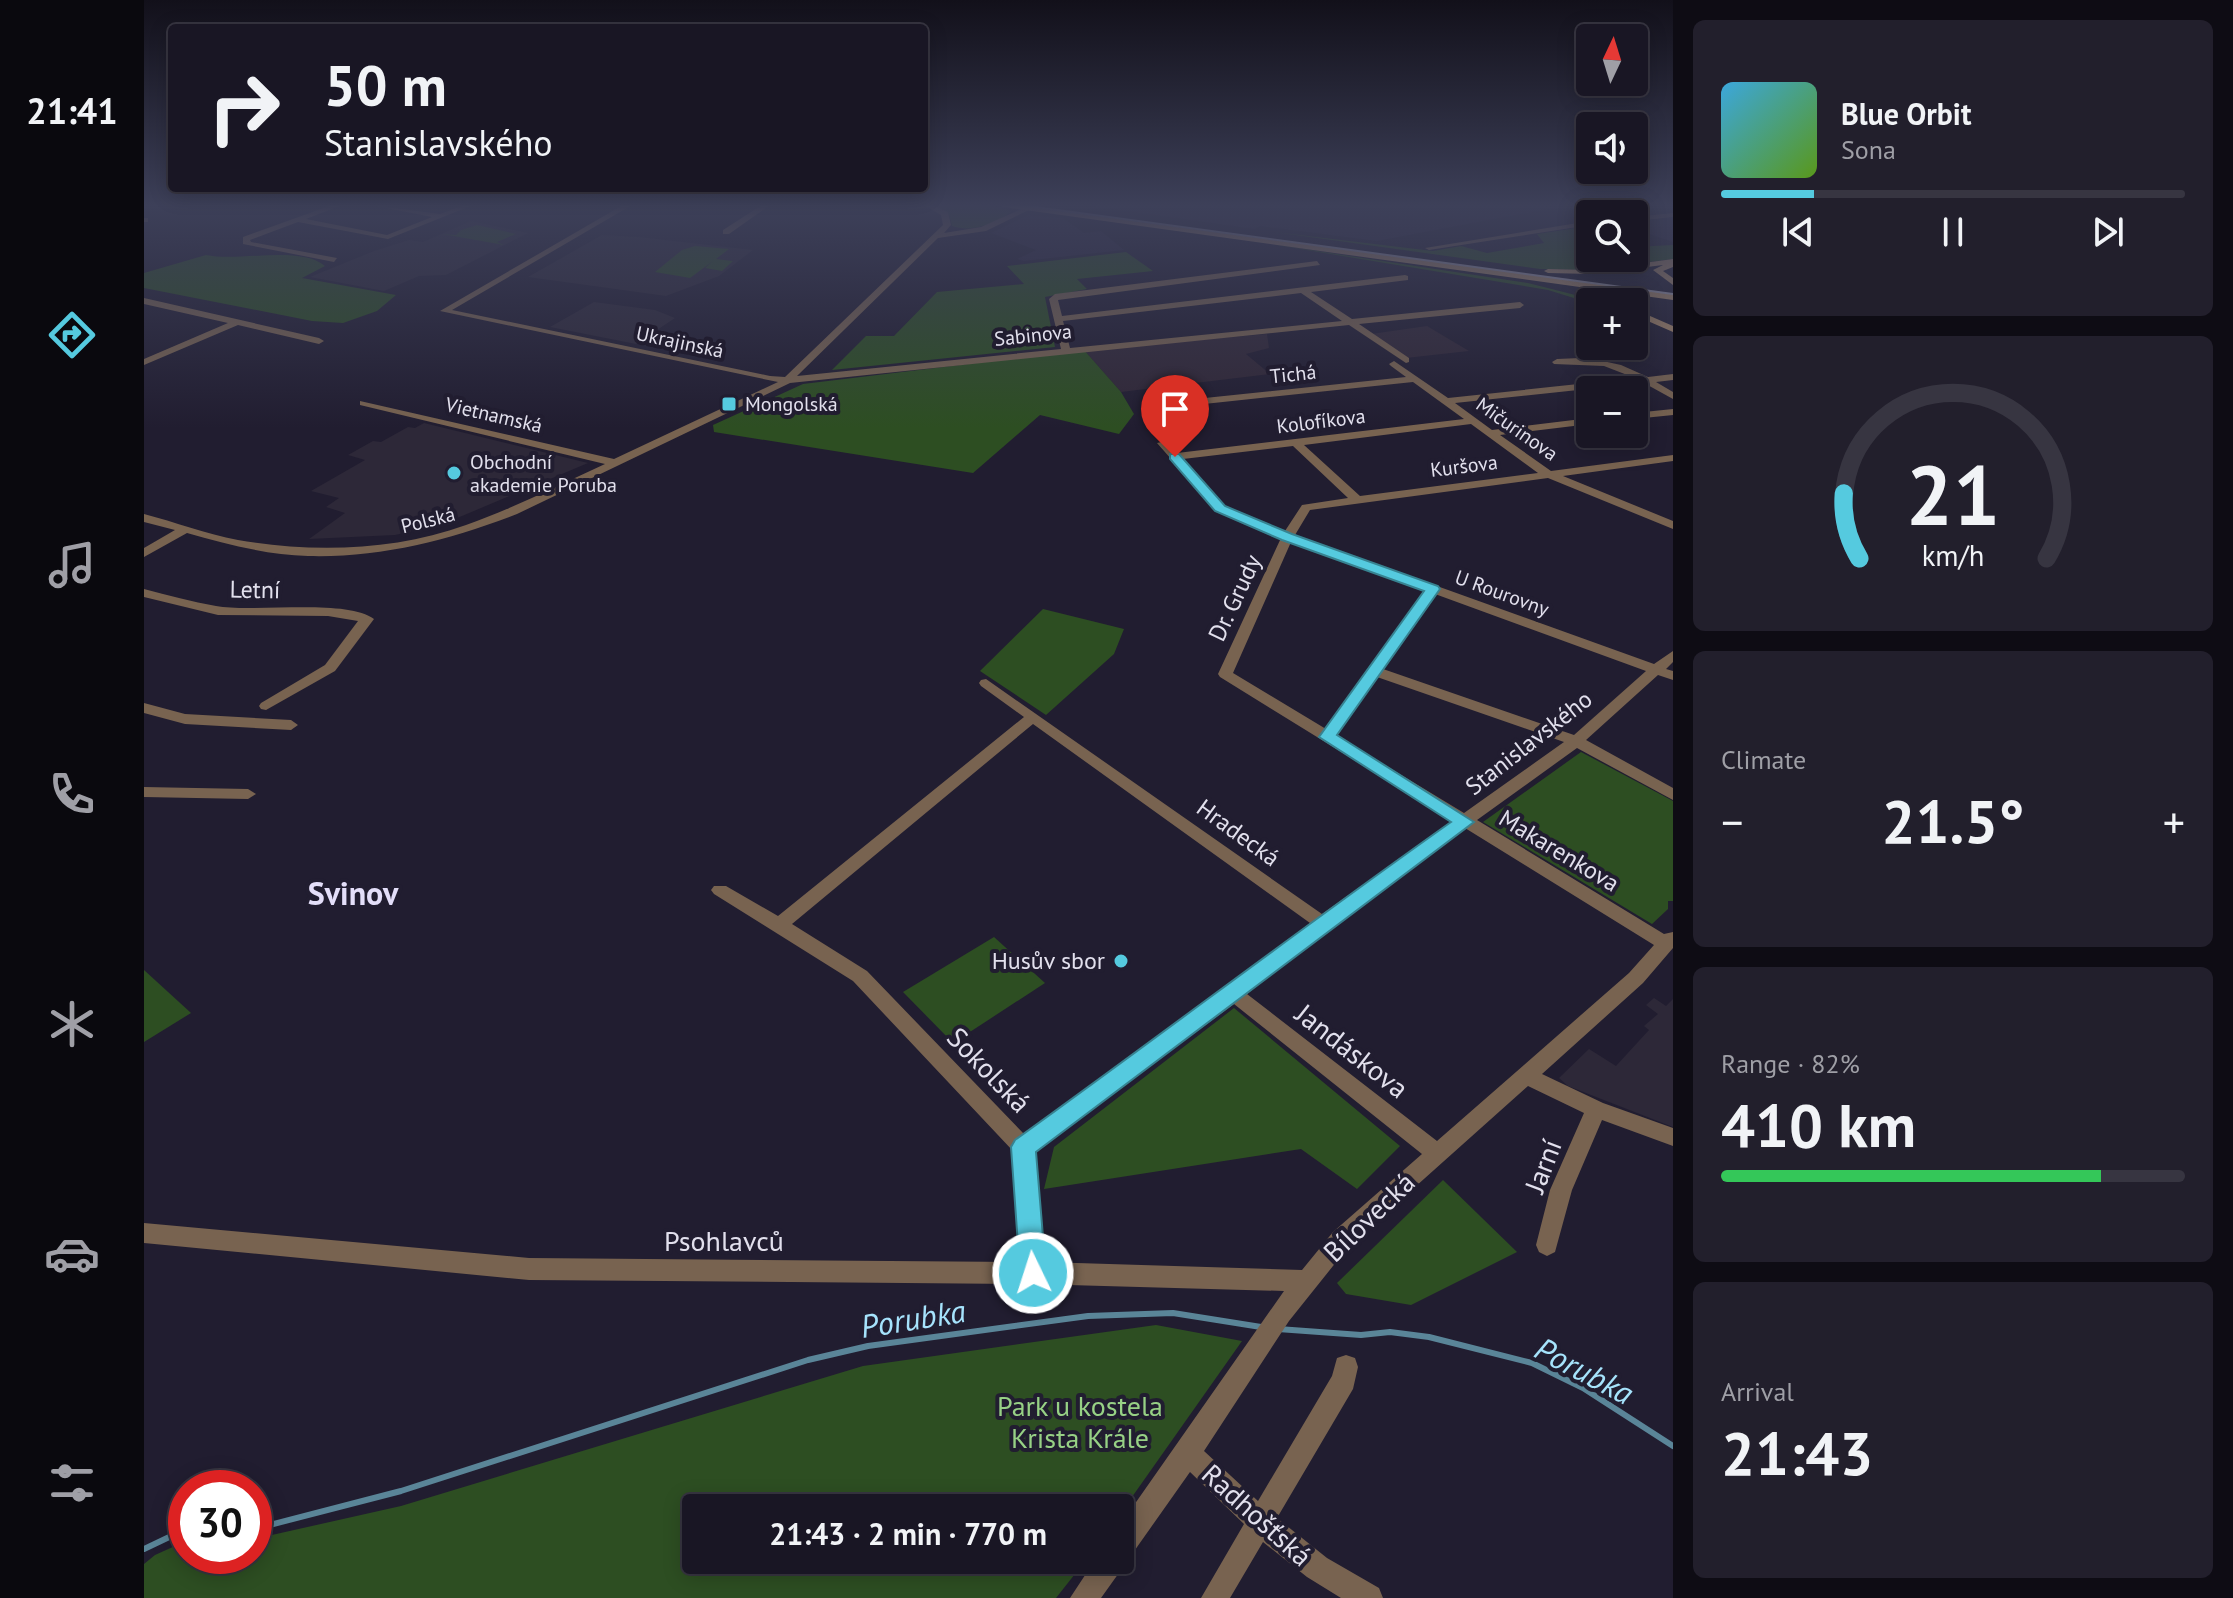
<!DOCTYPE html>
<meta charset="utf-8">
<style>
body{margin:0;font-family:"PT Sans",sans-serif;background:#221f2c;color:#f1f3f6;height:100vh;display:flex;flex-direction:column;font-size:30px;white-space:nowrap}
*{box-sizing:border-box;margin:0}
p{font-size:26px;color:#9f9fa6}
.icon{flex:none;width:44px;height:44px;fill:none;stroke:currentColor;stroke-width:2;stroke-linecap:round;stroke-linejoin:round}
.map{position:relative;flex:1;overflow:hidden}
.side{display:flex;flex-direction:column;gap:20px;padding:20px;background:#0e0c14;width:560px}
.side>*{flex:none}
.guide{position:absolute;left:24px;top:24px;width:760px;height:168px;border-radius:8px;box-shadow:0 4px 20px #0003,0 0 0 2px #373541;background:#191624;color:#f1f3f6;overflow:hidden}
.needle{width:52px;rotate:4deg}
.controls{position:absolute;left:1432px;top:24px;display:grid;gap:16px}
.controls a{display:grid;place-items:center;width:72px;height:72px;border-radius:8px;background:#191624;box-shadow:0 4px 20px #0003,0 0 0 2px #373541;font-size:40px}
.speed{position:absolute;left:24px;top:1470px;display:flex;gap:16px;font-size:40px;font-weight:700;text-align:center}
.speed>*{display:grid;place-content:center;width:104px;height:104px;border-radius:50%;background:#191624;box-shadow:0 4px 20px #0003,0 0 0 2px #373541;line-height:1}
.speed .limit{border:12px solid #d22;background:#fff;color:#111}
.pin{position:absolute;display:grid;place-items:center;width:68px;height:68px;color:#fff;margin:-82px -34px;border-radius:50% 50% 50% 0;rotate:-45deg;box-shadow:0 0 8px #0007}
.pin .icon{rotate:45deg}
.me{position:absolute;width:88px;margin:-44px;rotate:356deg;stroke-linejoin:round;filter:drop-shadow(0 0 6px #0008)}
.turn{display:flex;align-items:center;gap:28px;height:168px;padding:0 24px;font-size:36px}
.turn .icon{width:104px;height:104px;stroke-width:2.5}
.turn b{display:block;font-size:56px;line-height:68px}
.big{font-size:60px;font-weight:700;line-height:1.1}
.side .tile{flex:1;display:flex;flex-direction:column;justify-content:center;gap:12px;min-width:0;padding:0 28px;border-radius:12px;background:#221f2c}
.side .dial{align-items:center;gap:0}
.dial svg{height:208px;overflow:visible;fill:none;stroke:#373541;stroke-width:7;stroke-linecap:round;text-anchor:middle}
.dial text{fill:#f1f3f6;stroke:none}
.song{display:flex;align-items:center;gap:24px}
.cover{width:96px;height:96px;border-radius:12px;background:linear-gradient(135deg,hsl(200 70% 55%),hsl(90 70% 35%))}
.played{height:8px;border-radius:4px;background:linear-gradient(90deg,#55cadf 20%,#373541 20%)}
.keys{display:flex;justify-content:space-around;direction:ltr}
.heat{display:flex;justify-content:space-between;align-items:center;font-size:44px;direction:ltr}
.charge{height:12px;border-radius:6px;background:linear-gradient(90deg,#34c759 82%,#373541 0)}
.trip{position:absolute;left:538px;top:1494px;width:452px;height:80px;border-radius:8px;background:#191624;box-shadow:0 4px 20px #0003,0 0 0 2px #373541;font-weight:700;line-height:80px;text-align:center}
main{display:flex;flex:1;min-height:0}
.dock{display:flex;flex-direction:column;width:144px;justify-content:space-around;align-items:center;background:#0a090e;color:#9f9fa6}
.dock .icon{width:56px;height:56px}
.dock .active{color:#55cadf}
.dock b{font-size:36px;color:#f1f3f6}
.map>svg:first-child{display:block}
.built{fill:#2b253e}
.industrial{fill:#302736}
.education{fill:#2d2838}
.green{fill:#2d4e22}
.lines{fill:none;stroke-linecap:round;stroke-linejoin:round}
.stream{stroke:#5a8598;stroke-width:6}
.minor{fill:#786350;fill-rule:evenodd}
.secondary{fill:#aa8a69;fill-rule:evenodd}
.tram{stroke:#9e9baa;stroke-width:2}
.route{fill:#55cadf;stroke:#378391;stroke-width:2}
.poi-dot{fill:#55cadf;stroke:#211d30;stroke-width:3}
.labels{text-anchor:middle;stroke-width:8;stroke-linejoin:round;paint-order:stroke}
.far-street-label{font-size:20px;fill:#e2e0ed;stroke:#211d30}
.far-poi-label{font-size:20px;fill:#e2e0ed;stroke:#211d30;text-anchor:start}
.street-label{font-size:24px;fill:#e2e0ed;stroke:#211d30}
.poi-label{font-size:24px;fill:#e2e0ed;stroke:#211d30;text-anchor:end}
.near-street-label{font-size:28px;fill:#e2e0ed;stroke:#211d30}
.near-park-label{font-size:28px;fill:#97d185;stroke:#211d30}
.district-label{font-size:32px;font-weight:bold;fill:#e3def9;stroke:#211d30}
.near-water-label{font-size:32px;font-style:italic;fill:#a6e3fc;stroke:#211d30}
</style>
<main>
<nav class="dock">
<b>21:41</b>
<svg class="icon active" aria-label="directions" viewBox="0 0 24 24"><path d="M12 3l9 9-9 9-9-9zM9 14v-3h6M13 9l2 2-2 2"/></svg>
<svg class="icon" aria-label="music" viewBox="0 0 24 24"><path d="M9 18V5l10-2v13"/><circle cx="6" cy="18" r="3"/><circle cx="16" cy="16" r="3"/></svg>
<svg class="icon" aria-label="phone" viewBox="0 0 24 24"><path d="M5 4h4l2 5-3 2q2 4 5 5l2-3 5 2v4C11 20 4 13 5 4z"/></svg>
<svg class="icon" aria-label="climate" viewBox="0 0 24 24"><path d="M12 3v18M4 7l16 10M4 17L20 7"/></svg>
<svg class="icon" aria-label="car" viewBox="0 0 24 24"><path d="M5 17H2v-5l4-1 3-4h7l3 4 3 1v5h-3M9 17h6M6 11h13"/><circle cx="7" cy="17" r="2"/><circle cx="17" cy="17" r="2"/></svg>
<svg class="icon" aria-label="filters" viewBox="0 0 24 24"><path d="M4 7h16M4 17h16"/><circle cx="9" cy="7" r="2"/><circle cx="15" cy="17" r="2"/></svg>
</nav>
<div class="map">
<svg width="1529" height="1598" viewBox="0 0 1529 1598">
<rect width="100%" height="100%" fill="#211d30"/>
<g class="built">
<path d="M941,205H1398L1409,208L1233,241L1116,226L1110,229Z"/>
<path d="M884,215L919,218L940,233L957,231L980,250L880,261L873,259L892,250L847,233Z"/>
<path d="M1529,217V242L1490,229V220Z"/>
</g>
<g class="industrial">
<path d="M1283,326L1325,351L1262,358L1227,334Z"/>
<path d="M1123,334L1125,348L1102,354L1126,374L977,392L940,350Z"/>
</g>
<g class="education">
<path d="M327,221L384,233L302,275L275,276L240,291L166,277L230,251L265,240L279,242Z"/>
<path d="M458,235L495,237L609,250L575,276L522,296L384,277Z"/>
<path d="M450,302L511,310L531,318L492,344L406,327Z"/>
<path d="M280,423L444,463L299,524L251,535L165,539L201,513L182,507L195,498L167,491L221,460L204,455L229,441L237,442L264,427L271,428Z"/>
<path d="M1510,998L1522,1006L1529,999V1127L1424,1086L1415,1078L1445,1049L1472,1066L1505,1030L1500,1026L1514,1014L1502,1005Z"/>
</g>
<g class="green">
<path d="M789,205H843L868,211C852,224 827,233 808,226L805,214Z"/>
<path d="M333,225L372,234L353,242L360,245L298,234L312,235L317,230Z"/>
<path d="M1446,226V258H1490V247L1529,245V259L1439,270L1396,269L1130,232L1289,251L1317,246L1343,253L1400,243L1393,234Z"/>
<path d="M1120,243L1384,283L1459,302L1446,303L1404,290Z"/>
<path d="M551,246L585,249L572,259L589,261L578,271L561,268L569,261L546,278L511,272L538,250Z"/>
<path d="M982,252L1009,271L933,279L943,289L901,297L911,347L688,370L722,336H750L793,292L880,284L863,266Z"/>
<path d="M62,255C95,262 156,245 181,266L158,278L252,295L233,311L199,323L168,321L0,288V273Z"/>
<path d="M940,350L977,392L990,414L975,434L896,415L829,473L570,432L569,425L659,384Z"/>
<path d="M899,609L980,629L970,654L902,715L836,671Z"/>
<path d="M1437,752L1529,801V901H1524V909L1508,924L1339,822Z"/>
<path d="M850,937L901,983L809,1043L759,992Z"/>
<path d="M0,970L47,1013L0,1042Z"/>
<path d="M1090,1008L1256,1146L1213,1189L1157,1149L900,1189L910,1147Z"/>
<path d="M1299,1180L1373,1252L1267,1305L1202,1294L1193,1283Z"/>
<path d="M1012,1325L1098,1341L976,1514V1508H552V1560H942L912,1598H0V1564L11,1555L42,1541V1556H110V1539L257,1506L719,1366Z"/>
</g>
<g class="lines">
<g class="stream">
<path d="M1134,1329L1217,1335L1246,1332L1285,1337L1388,1363L1439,1388L1529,1446"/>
<path d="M110,1529L257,1491L664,1360L724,1346L944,1316L1029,1313L1117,1327"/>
<path d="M0,1549L42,1529"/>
</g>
<g class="minor">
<path d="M188,205H198L162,219L243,235L288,217L227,205L296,214L320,205H329L244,239L154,222L106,240L107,242L193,258L190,262L99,244V237Z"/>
<path d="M479,205H488L308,310L626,376L641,377L799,225L797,215L780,205H788L804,212L807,225L800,233L837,227L886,205H895L842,231L794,238L653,376L917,349L905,299L911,294L1173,261L1176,265L914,300L918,316L1261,275L1264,276V280L1167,292L1208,319L1376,302L1380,305L1376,308L1215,324L1265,358V362L1262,363L1205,325L646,383L373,514C306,540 236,558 164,556C123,555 82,544 43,533L0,557V548L31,530L0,522V514C31,522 62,534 94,540C168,553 250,551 322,525C370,508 415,485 461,464L216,405V401L470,459L634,382L296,311ZM1157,293L1198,321L926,348L919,321Z"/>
<path d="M618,205H626L585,234H579V230Z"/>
<path d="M1529,213V217L1490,221V217Z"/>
<rect x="0" y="218" width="4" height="4"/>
<path d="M1446,221V225L1285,250L1281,248Z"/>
<path d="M0,298L175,338L180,341L175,344L94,325L0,365V359L84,323L0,304Z"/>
<path d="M1440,335L1445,338L1441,347L1445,358L1477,365L1504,377L1529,374V380L1512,382L1529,392V399L1500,383L1311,403L1348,430L1446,418V424L1356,435L1407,471L1529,455V461L1419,476L1529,521V529L1404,478L1166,510L1151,535L1510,664L1529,651V662L1522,669L1529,671V680L1514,675L1442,740L1529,788V800L1433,748L1333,820L1520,934L1529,932V948L1499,983L1398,1074L1459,1103L1529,1128V1146L1458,1120L1428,1190L1411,1252L1403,1256L1395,1252L1392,1245L1406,1190L1440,1113L1384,1086L1205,1246L1145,1321L1060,1451L1114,1501L1188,1376L1193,1358L1202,1355L1211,1358L1214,1367L1209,1389L1133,1518L1183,1558L1235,1588L1239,1598H1197L1163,1577L1119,1542L1086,1598H1057L1100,1524L1046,1472L986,1557L980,1559L977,1570L957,1598H926L951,1560H976V1525L1140,1291L889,1284L385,1280L0,1243V1223L385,1258L877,1262L869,1151L709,981L570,894L567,890L570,886H582L634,916L880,717L837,686L835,683L837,680L842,679L1178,914L1309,821L1076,677L1074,674L1137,538L1072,510L1013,443L1022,441L1033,453L1320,419L1269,382L1032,407L1027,404L1032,401L1262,377L1247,366L1245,364L1250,361L1304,398L1491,378L1460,366L1410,364L1408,362L1413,359L1436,358L1431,347L1437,336ZM1327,424L1394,473L1216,496L1160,445ZM1149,446L1204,498L1158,505L1141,531L1080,506L1039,459ZM1147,542L1281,590L1182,729L1089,673ZM1291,594L1502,671L1430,735L1239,669ZM1233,677L1420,742L1320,813L1193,736ZM889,724L1166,923L1083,989L880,1134L723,971L648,924ZM1321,828L1510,945L1485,973L1293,1141L1103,994L1184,928ZM1090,1004L1278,1154L1189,1232L1158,1270L900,1262L890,1151Z"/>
<path d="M1529,409V415L1490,419V413Z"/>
<path d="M0,589C24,595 48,602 72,606C109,613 202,598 230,619L191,671L122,710L117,709L115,706L117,703L181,665L214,621L184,616L74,615L0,597Z"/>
<path d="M0,703L41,714L147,720L154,725L147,730L41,724L0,713Z"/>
<path d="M0,787L104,789L112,794L104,799L0,797Z"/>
</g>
<g class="secondary">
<path d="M856,205H872L1529,294V300L859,207Z"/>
<path d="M1529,259V267L1519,271L1529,278V285L1509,270L1519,265L1447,274L1404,273L1400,271L1404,269L1447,270Z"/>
<path d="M1438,291L1471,302H1459L1438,295Z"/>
<path d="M1490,309L1529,326V332L1490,315Z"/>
</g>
<path class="tram" d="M877,205L1529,294"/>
</g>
<linearGradient id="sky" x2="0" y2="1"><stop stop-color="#12101a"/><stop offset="0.48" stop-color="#3d4059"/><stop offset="1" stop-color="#3d4059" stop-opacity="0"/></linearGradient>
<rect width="1529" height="428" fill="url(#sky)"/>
<path class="route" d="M1026,454H1035L1081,506L1148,534L1294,586L1296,589L1193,735L1330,822L892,1152L902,1273L898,1281L889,1285L879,1281L876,1273L867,1147L871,1140C1017,1035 1160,926 1307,822L1175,737L1280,591L1138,540L1071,511L1026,459Z"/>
<g class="poi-dot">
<rect x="577" y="396" width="16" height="16" rx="4"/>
<circle cx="310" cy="473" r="8"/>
<circle cx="977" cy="961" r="8"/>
</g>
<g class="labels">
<g class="far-street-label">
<text transform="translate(889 335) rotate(-6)" y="7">Sabinova</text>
<text transform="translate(536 342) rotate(12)" y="7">Ukrajinská</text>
<text transform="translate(1149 374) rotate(-6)" y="7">Tichá</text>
<text transform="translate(350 415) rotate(13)" y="7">Vietnamská</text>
<text transform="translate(1177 421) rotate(-7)" y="7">Kolofíkova</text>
<text transform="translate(1373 429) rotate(35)" y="7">Mičurinova</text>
<text transform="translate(1320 466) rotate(-7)" y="7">Kuršova</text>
<text transform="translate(284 520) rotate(-14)" y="7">Polská</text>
<text transform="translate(1358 593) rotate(20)" y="7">U Rourovny</text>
</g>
<g class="far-poi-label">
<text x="601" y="411">Mongolská</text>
<text x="326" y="469">Obchodní<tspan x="326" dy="23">akademie Poruba</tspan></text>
</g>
<g class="street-label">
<text transform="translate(111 590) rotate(1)" y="8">Letní</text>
<text transform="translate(1091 598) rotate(-65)" y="8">Dr. Grudy</text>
<text transform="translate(1385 743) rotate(-38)" y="8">Stanislavského</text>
<text transform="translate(1094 833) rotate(36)" y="8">Hradecká</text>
<text transform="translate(1415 851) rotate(31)" y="8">Makarenkova</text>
</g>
<g class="poi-label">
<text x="961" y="969">Husův sbor</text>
</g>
<g class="near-street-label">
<text transform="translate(1208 1051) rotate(38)" y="10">Jandáskova</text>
<text transform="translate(845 1070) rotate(46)" y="10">Sokolská</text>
<text transform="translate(1399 1166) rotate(-69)" y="10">Jarní</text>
<text transform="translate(1225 1217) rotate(-44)" y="10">Bílovecká</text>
<text x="580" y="1251">Psohlavců</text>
<text transform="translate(1113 1515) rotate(42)" y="10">Radhošťská</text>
</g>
<g class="near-park-label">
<text x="936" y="1416">Park u kostela<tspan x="936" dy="32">Krista Krále</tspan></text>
</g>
<g class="district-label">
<text x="209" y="905">Svinov</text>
</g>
<g class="near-water-label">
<text transform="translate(769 1319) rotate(-9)" y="11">Porubka</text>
<text transform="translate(1440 1371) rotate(28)" y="11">Porubka</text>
</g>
</g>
</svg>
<div class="controls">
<a><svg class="needle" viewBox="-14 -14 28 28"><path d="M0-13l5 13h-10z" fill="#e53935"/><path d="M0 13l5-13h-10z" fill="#9f9fa6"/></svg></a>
<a><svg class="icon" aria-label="sound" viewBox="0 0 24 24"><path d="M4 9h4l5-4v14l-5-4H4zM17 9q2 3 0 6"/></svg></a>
<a><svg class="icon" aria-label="search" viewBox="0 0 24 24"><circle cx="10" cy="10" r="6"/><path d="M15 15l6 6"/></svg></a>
<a>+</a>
<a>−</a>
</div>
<div class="speed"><div class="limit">30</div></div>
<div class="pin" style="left:1031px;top:457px;background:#d93025"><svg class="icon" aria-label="arrive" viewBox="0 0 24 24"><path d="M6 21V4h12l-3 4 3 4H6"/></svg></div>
<svg class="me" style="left:889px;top:1273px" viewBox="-20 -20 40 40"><circle r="17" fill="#55cadf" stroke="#fff" stroke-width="3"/><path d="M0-11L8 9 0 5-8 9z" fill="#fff"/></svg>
<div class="trip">21:43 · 2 min · 770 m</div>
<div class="guide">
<div class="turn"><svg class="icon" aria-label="right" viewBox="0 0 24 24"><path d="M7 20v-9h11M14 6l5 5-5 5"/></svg><div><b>50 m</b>Stanislavského</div></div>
</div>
</div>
<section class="side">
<div class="tile">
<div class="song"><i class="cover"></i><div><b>Blue Orbit</b><p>Sona</p></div></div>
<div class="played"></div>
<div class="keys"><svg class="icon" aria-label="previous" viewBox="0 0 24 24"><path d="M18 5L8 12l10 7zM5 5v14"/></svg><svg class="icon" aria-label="pause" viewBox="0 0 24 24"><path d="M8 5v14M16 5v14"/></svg><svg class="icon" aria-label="next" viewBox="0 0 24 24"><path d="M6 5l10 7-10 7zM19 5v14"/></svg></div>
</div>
<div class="tile dial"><svg viewBox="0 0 100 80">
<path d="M14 69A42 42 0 1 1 86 69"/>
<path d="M14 69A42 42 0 0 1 8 44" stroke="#55cadf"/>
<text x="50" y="56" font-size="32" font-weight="700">21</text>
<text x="50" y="72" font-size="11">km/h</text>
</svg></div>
<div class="tile"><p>Climate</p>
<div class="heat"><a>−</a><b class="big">21.5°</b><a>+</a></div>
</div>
<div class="tile"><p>Range · 82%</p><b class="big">410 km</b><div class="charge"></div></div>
<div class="tile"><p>Arrival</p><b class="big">21:43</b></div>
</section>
</main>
